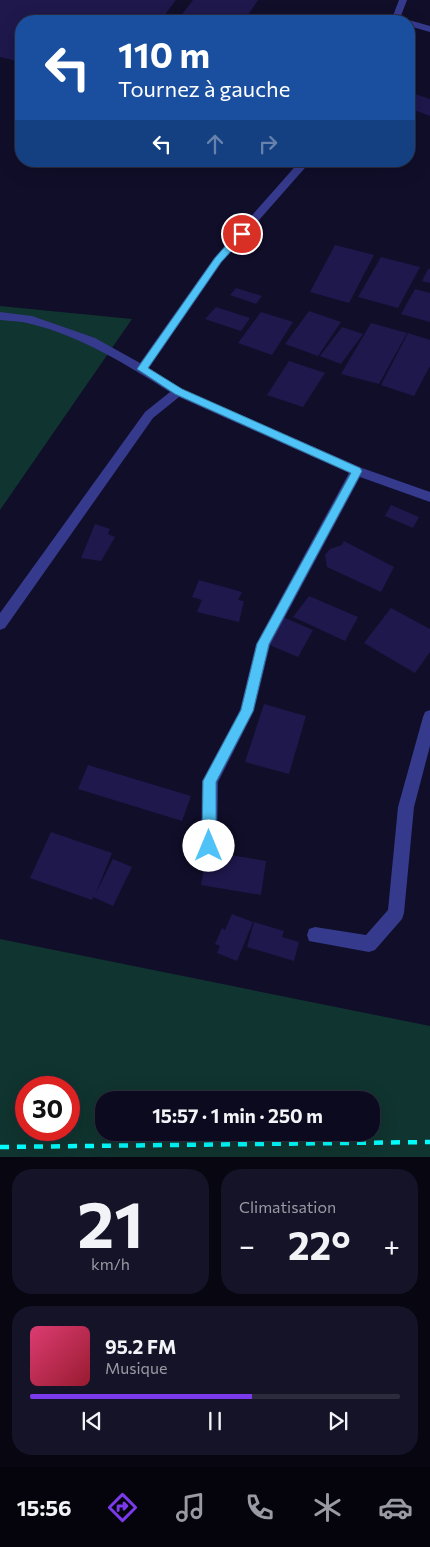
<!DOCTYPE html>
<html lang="fr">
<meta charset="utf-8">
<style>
body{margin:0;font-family:Commissioner,sans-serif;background:#151328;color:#f1f3f6;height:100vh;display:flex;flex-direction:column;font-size:19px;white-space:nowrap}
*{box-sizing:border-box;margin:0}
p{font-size:16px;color:#9a9aa4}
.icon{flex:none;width:28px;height:28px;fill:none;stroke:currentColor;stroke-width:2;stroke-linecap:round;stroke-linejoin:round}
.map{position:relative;height:1157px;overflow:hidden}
.details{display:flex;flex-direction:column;gap:12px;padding:12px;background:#070611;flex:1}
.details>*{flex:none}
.guide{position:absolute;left:15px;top:15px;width:400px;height:152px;border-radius:20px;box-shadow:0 5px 20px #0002,0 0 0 1px #2c2b3d;background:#1a4fa0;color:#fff;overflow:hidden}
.speed{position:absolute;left:15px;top:1076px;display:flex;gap:10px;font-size:25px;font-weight:700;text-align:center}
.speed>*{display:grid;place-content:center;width:65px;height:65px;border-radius:50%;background:#0c0a1f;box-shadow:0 5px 20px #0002,0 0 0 1px #2c2b3d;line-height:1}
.speed .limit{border:8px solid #d22;background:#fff;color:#111}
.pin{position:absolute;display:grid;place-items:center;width:42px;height:42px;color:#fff;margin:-21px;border:2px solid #fff;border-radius:50%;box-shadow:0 1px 5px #0007}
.me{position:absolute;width:55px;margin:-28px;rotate:0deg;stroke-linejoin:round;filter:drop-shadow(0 0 4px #0008)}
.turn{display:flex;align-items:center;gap:18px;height:105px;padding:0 20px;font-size:22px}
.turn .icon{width:65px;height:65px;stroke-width:2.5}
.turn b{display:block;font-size:35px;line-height:42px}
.lanes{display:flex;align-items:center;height:48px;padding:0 20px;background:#0003;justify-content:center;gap:25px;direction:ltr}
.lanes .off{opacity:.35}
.big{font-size:38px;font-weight:700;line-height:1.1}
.details .widget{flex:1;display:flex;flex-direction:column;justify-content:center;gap:8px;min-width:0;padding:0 18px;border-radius:20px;background:#151328}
.details .dial{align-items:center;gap:0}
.dial b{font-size:65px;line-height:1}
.song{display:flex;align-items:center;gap:15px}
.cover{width:60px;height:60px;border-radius:8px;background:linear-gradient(135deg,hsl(340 70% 55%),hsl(350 70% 35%))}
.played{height:5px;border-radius:2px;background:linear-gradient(90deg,#7c3aed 60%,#2c2b3d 60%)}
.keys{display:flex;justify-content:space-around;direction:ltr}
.heat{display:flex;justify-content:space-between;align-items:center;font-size:28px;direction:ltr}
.details .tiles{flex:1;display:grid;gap:12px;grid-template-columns:1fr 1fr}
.widget:last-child{grid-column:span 2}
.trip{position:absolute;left:95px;top:1091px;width:285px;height:50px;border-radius:20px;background:#0c0a1f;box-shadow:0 5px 20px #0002,0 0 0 1px #2c2b3d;font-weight:700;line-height:50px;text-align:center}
.dock{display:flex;height:80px;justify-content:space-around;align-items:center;background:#05040c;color:#9a9aa4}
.dock .icon{width:35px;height:35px}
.dock .selected{color:#7c3aed}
.dock b{font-size:22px;color:#f1f3f6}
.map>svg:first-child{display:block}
.green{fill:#10342f;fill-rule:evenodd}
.building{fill:#1e184c}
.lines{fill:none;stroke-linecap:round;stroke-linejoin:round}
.minor{fill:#353a8c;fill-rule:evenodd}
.rail{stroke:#02fdff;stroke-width:4.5;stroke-dasharray:9 8;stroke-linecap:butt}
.route{fill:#4fc3f7;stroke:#337fa1}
</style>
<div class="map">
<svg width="430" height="1157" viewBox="0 0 430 1157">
<rect width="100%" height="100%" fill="#100e29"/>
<g class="green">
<path d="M0,306L132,319L0,510Z"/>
<path d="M0,939L430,1026V1157H0ZM26,1088H69V1130H26ZM104,1100H371V1132H104Z"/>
</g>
<g class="building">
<path d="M0,0H176L160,21H21V62L0,57Z"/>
<path d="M193,0H258L244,21H177Z"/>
<path d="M409,92L430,99V116L409,108Z"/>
<path d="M335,245L374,255L349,303L310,292Z"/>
<path d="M381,257L420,267L398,308L358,297Z"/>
<path d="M428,269H430V283L422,281Z"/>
<path d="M236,288L262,296L256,304L230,295Z"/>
<path d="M415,289L430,293V322L401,314Z"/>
<path d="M216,307L250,318L241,331L205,319Z"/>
<path d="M309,311L341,322L318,356L285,344Z"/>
<path d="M261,312L293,322L272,355L238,343Z"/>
<path d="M371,323L407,333L379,384L341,374Z"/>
<path d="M342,327L363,334L341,364L320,356Z"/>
<path d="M408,333L430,340V366L414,396L381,385Z"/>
<path d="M289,361L325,373L303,407L267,395Z"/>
<path d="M391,505L419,517L413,528L385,516Z"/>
<path d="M95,524L110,529L108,534L115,537L101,561L81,558Z"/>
<path d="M344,541L394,567L381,592L327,567L325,555L330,549L342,545Z"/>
<path d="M199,580L242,592L238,600L244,601L239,622L197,612L202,600L192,597Z"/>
<path d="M309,596L358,617L345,641L293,617Z"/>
<path d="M391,608L430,629V652L415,673L364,643Z"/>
<path d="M283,617L313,630L298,657L267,644Z"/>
<path d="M264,704L306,716L289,774L245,762Z"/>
<path d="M88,765L191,796L182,821L78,789Z"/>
<path d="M51,832L112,853L95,895L113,859L132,867L113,906L93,897L92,900L30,878Z"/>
<path d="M207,851L266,861L261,895L201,885Z"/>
<path d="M232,914L253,922L237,961L217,953L220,946L215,944L222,928L225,930Z"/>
<path d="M254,922L284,931L282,937L299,942L294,961L247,947Z"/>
</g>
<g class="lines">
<g class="minor">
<path d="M399,0H407L399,21H391Z"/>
<path d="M409,20L430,26V32L409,26V21H406Z"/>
<path d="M300,161H311L222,262L149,368L182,389L362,468L430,492V502L360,477L270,645L254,711L218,782L217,846L215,851L209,854L203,851L201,846L202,781L240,710L256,644L349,473L179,397L153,418L5,628L0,630V613L145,412L170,392C127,365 81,336 31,324C21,321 10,321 0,320V312L32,316L95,338L140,363L214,258Z"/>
<path d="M430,710V746L414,807L404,913L402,919L375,950L369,952L309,941L307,935L309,929L315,927L366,935L388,910L398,807L423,717L425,712Z"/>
</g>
<path class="rail" d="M0,1147L430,1142"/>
</g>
<path class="route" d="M242,231L245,232V236L221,262L148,368L182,389L360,468L362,471L269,644L253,711L216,782V846L214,851L209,853L204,851L202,846L203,781L241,710L257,644L351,473L175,394L137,369L215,258L238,232Z"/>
</svg>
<div class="speed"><div class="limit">30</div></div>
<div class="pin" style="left:242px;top:234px;background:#d93025"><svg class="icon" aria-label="arrive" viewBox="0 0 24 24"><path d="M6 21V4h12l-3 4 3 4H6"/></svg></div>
<svg class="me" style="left:209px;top:846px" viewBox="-20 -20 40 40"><circle r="19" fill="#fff"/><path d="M0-13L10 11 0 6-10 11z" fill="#4fc3f7"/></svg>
<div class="trip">15:57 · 1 min · 250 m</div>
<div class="guide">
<div class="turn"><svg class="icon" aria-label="left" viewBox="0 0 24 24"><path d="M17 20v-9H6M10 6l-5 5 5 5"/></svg><div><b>110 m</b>Tournez à gauche</div></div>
<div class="lanes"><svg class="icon" aria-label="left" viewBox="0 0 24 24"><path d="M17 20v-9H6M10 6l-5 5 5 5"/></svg><svg class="icon off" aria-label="ahead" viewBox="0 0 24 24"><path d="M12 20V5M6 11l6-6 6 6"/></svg><svg class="icon off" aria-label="right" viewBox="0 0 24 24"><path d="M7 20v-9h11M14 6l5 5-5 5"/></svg></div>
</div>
</div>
<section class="details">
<div class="tiles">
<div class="widget dial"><b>21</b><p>km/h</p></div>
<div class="widget"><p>Climatisation</p>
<div class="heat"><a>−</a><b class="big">22°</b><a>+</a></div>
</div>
<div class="widget">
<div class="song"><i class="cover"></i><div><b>95.2 FM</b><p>Musique</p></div></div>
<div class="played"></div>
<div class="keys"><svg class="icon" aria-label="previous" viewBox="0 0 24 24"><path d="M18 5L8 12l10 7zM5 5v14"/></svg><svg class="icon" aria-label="pause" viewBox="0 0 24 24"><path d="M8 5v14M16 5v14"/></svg><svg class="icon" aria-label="next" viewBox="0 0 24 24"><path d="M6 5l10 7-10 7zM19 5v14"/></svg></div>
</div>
</div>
</section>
<nav class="dock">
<b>15:56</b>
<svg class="icon selected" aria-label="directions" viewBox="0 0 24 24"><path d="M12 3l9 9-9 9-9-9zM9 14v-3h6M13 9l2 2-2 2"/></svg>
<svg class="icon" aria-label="music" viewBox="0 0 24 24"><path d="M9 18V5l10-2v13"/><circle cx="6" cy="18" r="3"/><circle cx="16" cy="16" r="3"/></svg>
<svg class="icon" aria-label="phone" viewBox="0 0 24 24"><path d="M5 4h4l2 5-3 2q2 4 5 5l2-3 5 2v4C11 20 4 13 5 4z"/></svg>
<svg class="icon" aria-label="climate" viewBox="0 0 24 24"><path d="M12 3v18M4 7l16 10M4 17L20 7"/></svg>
<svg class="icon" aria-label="car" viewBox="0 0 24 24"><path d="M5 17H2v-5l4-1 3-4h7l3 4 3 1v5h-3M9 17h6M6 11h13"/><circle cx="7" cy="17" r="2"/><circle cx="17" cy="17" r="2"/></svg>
</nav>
